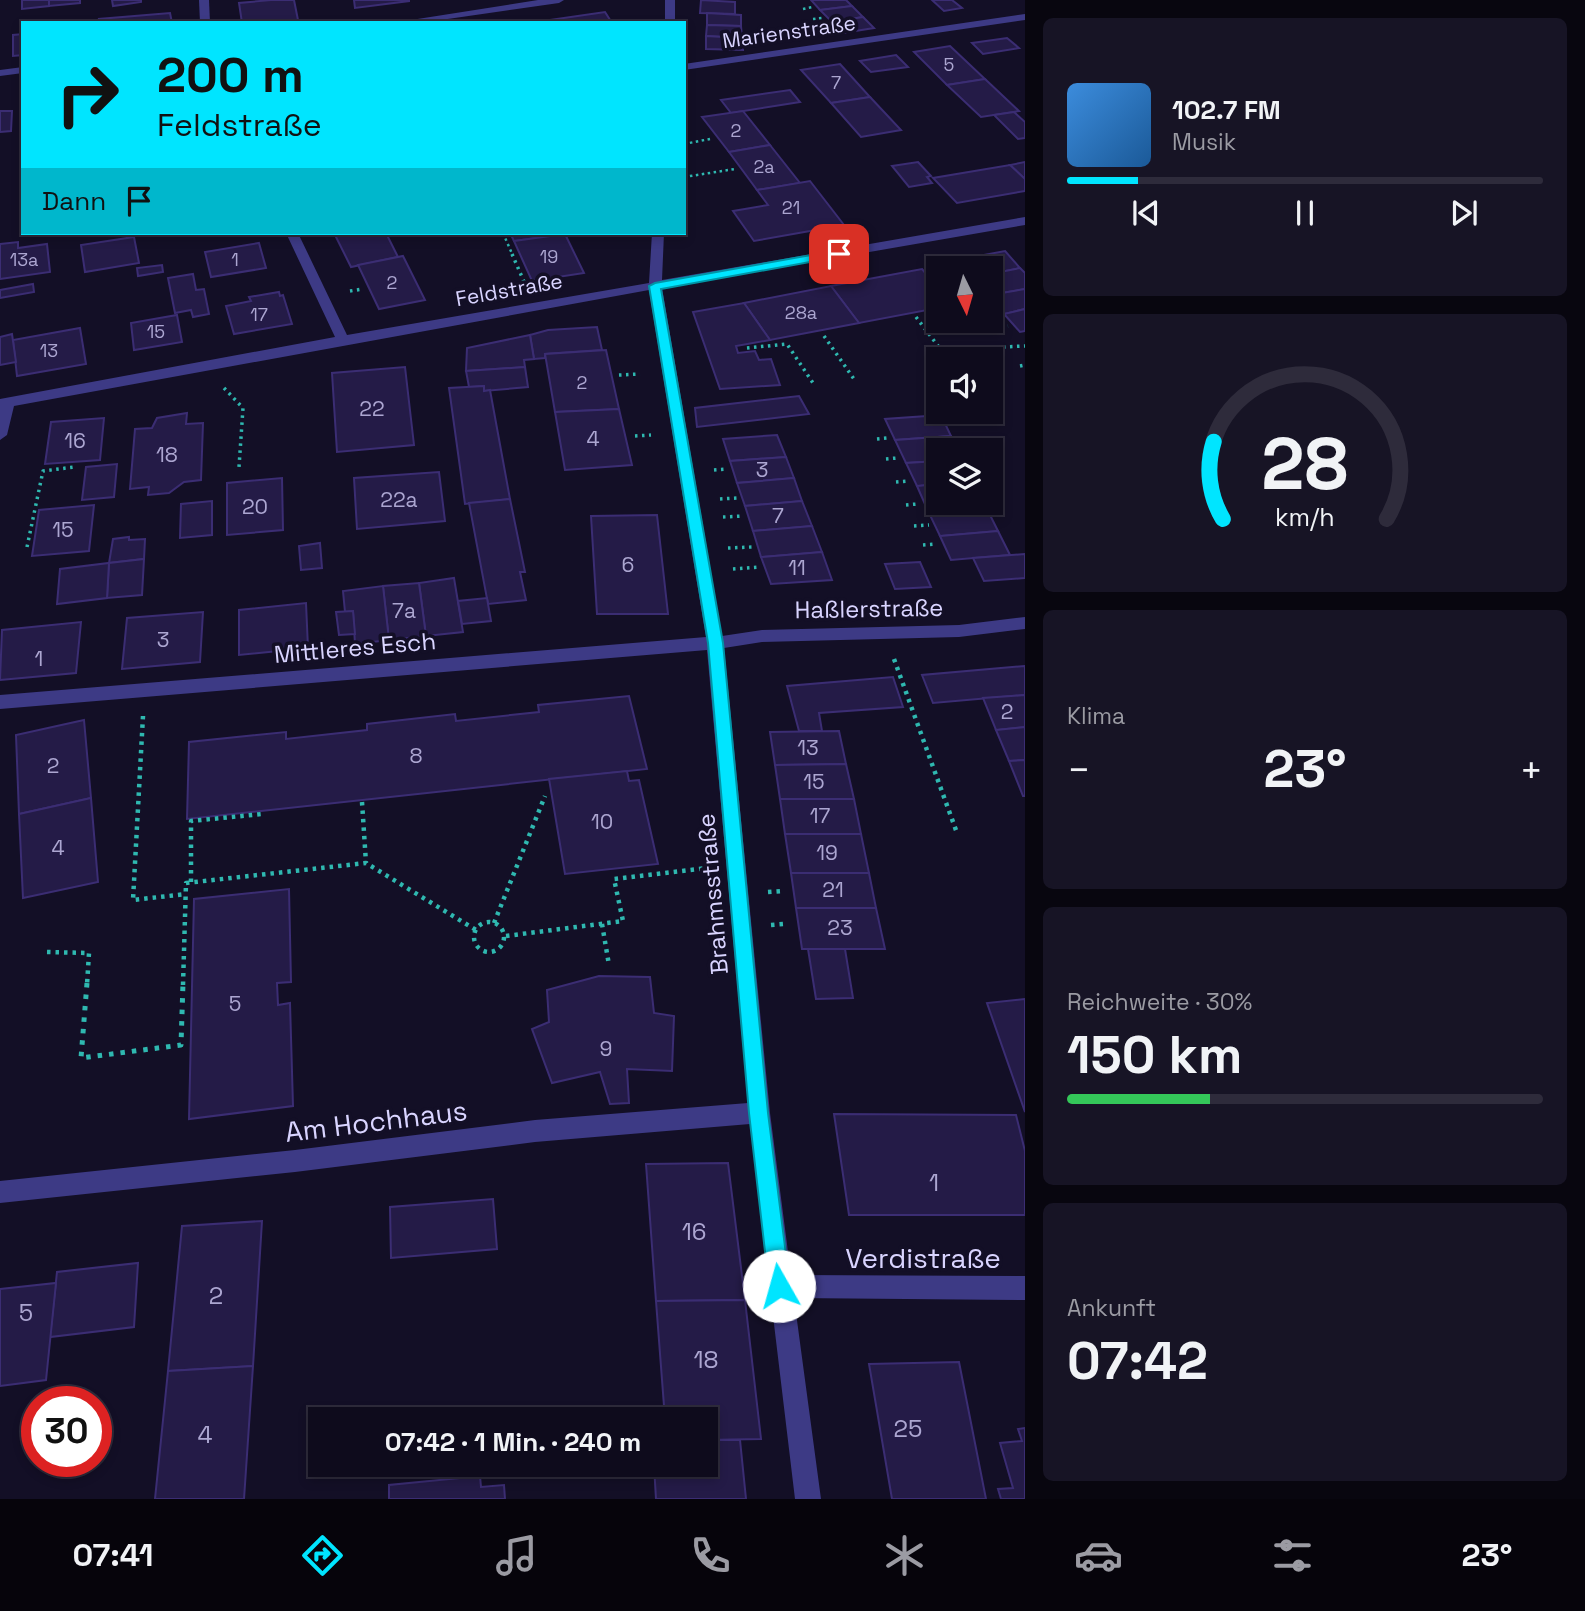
<!DOCTYPE html>
<html lang="de">
<meta charset="utf-8">
<style>
body{margin:0;font-family:"Space Grotesk",sans-serif;background:#171425;color:#f1f3f6;height:100vh;display:flex;flex-direction:column;font-size:26px;white-space:nowrap}
*{box-sizing:border-box;margin:0}
p{font-size:23px;color:#9b9ba3}
.icon{flex:none;width:38px;height:38px;fill:none;stroke:currentColor;stroke-width:2;stroke-linecap:round;stroke-linejoin:round}
.map{position:relative;flex:1;overflow:hidden}
.details{display:flex;flex-direction:column;gap:18px;padding:18px;background:#08060f;width:560px}
.details>*{flex:none}
.hud{position:absolute;left:21px;top:21px;width:665px;height:214px;border-radius:0px;box-shadow:0 4px 10px #0003,0 0 0 2px #2e2b3b;background:#00e5ff;color:#111;overflow:hidden}
.needle{width:46px;rotate:175deg}
.tools{position:absolute;left:926px;top:256px;display:grid;gap:14px}
.tools a{display:grid;place-items:center;width:77px;height:77px;border-radius:0px;background:#0e0b1c;box-shadow:0 4px 10px #0003,0 0 0 2px #2e2b3b;font-size:35px}
.speed{position:absolute;left:21px;top:1386px;display:flex;gap:14px;font-size:35px;font-weight:700;text-align:center}
.speed>*{display:grid;place-content:center;width:91px;height:91px;border-radius:50%;background:#0e0b1c;box-shadow:0 4px 10px #0003,0 0 0 2px #2e2b3b;line-height:1}
.speed .limit{border:10px solid #d22;background:#fff;color:#111}
.pin{position:absolute;display:grid;place-items:center;width:60px;height:60px;color:#fff;margin:-30px;border-radius:14px;box-shadow:0 4px 10px #0006}
.me{position:absolute;width:77px;margin:-38px;rotate:353deg;stroke-linejoin:round;filter:drop-shadow(0 0 5px #0008)}
.turn{display:flex;align-items:center;gap:24px;height:147px;padding:0 21px;font-size:32px}
.turn .icon{width:91px;height:91px;stroke-width:2.5}
.turn b{display:block;font-size:49px;line-height:60px}
.then{display:flex;align-items:center;height:66px;padding:0 21px;background:#0003;gap:14px;font-size:26px}
.big{font-size:52px;font-weight:600;line-height:1.1}
.details .tile{flex:1;display:flex;flex-direction:column;justify-content:center;gap:10px;min-width:0;padding:0 24px;border-radius:10px;background:#171425}
.details .dial{align-items:center;gap:0}
.dial svg{height:182px;overflow:visible;fill:none;stroke:#2e2b3b;stroke-width:7;stroke-linecap:round;text-anchor:middle}
.dial text{fill:#f1f3f6;stroke:none}
.song{display:flex;align-items:center;gap:21px}
.cover{width:84px;height:84px;border-radius:10px;background:linear-gradient(135deg,hsl(210 70% 55%),hsl(210 70% 35%))}
.played{height:7px;border-radius:4px;background:linear-gradient(90deg,#00e5ff 15%,#2e2b3b 15%)}
.keys{display:flex;justify-content:space-around;direction:ltr}
.heat{display:flex;justify-content:space-between;align-items:center;font-size:38px;direction:ltr}
.charge{height:10px;border-radius:5px;background:linear-gradient(90deg,#34c759 30%,#2e2b3b 0)}
.trip{position:absolute;left:308px;top:1407px;width:410px;height:70px;border-radius:0px;background:#0e0b1c;box-shadow:0 4px 10px #0003,0 0 0 2px #2e2b3b;font-weight:600;line-height:70px;text-align:center}
.tabs{display:flex;height:112px;justify-content:space-around;align-items:center;background:#06040b;color:#9b9ba3}
.tabs .icon{width:49px;height:49px}
.tabs .active{color:#00e5ff}
.tabs b{font-size:32px;color:#f1f3f6}
main{display:flex;flex:1;min-height:0}
.map>svg:first-child{display:block}
.building{fill:#241b47;stroke:#3b2d73;stroke-width:2}
.lines{fill:none;stroke-linecap:round;stroke-linejoin:round}
.path-far3{stroke:#2fb8b0;stroke-width:2.5;stroke-dasharray:2.5 3.5;stroke-linecap:butt}
.path-far2{stroke:#2fb8b0;stroke-width:3.5;stroke-dasharray:2.5 4.5;stroke-linecap:butt}
.path-far1{stroke:#2fb8b0;stroke-width:4.5;stroke-dasharray:3.5 5;stroke-linecap:butt}
.path{stroke:#2fb8b0;stroke-width:5;stroke-dasharray:4.5 7;stroke-linecap:butt}
.minor{fill:#3d3a85;fill-rule:evenodd}
.route{fill:#00e5ff;stroke:#0095a6;stroke-width:2}
.labels{text-anchor:middle;stroke-width:7;stroke-linejoin:round;paint-order:stroke}
.far-number-label{font-size:18px;fill:#aca6d1}
.far-street-label{font-size:21px;fill:#d9d4ff;stroke:#130f26}
.number-label{font-size:21px;fill:#aca6d1}
.street-label{font-size:24px;fill:#d9d4ff;stroke:#130f26}
.near-number-label{font-size:24px;fill:#aca6d1}
.near-street-label{font-size:28px;fill:#d9d4ff;stroke:#130f26}
</style>
<main>
<div class="map">
<svg width="1025" height="1499" viewBox="0 0 1025 1499">
<rect width="100%" height="100%" fill="#130f26"/>
<g class="building">
<path d="M22,0H49V6L22,9Z"/>
<path d="M49,0H80V3L49,6Z"/>
<path d="M112,0H141V2L113,6Z"/>
<path d="M271,0H294L298,20L242,23L239,3Z"/>
<path d="M354,0H409V1L355,8Z"/>
<path d="M701,0L735,2V14L700,13Z"/>
<path d="M811,0H846L852,6L820,10Z"/>
<path d="M932,0H952L962,8L944,11Z"/>
<path d="M852,6L863,17L832,22L820,10Z"/>
<path d="M605,12L612,23L543,21Z"/>
<path d="M170,13L172,23H100L99,19Z"/>
<path d="M707,13L741,15V26L707,25Z"/>
<path d="M863,17L874,28L843,33L832,22Z"/>
<path d="M707,25L741,26L742,38L706,36Z"/>
<path d="M23,34V55L13,56V35Z"/>
<path d="M706,36L742,38L743,50L706,49Z"/>
<path d="M1007,38L1019,48L983,54L972,43Z"/>
<path d="M950,46L985,79L947,85L914,52Z"/>
<path d="M896,55L908,67L871,72L860,61Z"/>
<path d="M840,64L870,97L831,103L801,70Z"/>
<path d="M985,79L1019,111L981,117L947,85Z"/>
<path d="M790,90L800,102L731,113L721,100Z"/>
<path d="M870,97L901,130L861,137L831,103Z"/>
<path d="M0,111H12L11,131L0,132Z"/>
<path d="M743,111L770,145L729,152L702,117Z"/>
<path d="M1014,112L1025,122V138L1018,139L994,115Z"/>
<path d="M770,145L800,183L757,190L729,152Z"/>
<path d="M918,162L931,176L927,177L932,183L909,187L892,166Z"/>
<path d="M1025,162V179L1010,165Z"/>
<path d="M1010,165L1025,179V191L957,203L933,178Z"/>
<path d="M810,181L844,225L754,241L733,211L768,205L757,190Z"/>
<path d="M334,233H386L398,257L351,267Z"/>
<path d="M510,233H564L565,234L514,241Z"/>
<path d="M565,234L584,273L532,281L514,241Z"/>
<path d="M134,237L139,263L85,272L81,245Z"/>
<path d="M18,242V248L47,244L50,272L0,279V244Z"/>
<path d="M259,243L266,268L211,277L205,252Z"/>
<path d="M1005,251L1020,268L990,274V268H964L957,260Z"/>
<path d="M403,256L425,300L379,309L358,265Z"/>
<path d="M162,265L163,272L138,276L137,268Z"/>
<path d="M1020,268L1025,273V289L990,295V274Z"/>
<path d="M922,269L938,288V308L859,323L831,286Z"/>
<path d="M193,274L196,290L204,289L209,314L193,317L191,310L175,313L168,278Z"/>
<path d="M33,284L34,292L0,298V290Z"/>
<path d="M831,286L859,323L770,340L744,303Z"/>
<path d="M1025,289V309L1004,314L990,298V295Z"/>
<path d="M279,292L280,296L283,295L292,324L234,334L226,306L251,301L249,297Z"/>
<path d="M744,303L770,340L736,346L738,353L755,351L759,360L771,359L780,385L720,389L693,312Z"/>
<path d="M1025,309V331L1020,332L1004,314Z"/>
<path d="M177,315L182,342L134,350L131,323Z"/>
<path d="M597,327L602,350L545,354V358L534,359L530,335L548,330Z"/>
<path d="M80,328L86,364L17,376L13,340Z"/>
<path d="M12,334L16,362L0,365V337Z"/>
<path d="M530,335L534,359L524,360L525,367L466,371L467,348Z"/>
<path d="M606,350L619,409L555,412L545,354Z"/>
<path d="M405,367L414,445L337,452L332,373Z"/>
<path d="M525,367L528,387L484,391V386L469,387L466,371Z"/>
<path d="M484,386V391L490,390L510,499L465,504L449,388Z"/>
<path d="M799,396L809,414L697,427L695,408Z"/>
<path d="M619,409L632,465L565,470L555,412Z"/>
<path d="M187,413L186,424L203,423L201,480L184,482L169,493L148,495L149,487L130,489L135,429L152,428L157,418Z"/>
<path d="M941,415L951,436L895,440L885,419Z"/>
<path d="M104,418L100,460L45,464L51,422Z"/>
<path d="M777,435L786,457L730,461L723,439Z"/>
<path d="M951,436L958,450H938V461L906,463L895,440Z"/>
<path d="M786,457L794,478L737,483L730,461Z"/>
<path d="M938,461V484L917,486L906,463Z"/>
<path d="M117,464L114,497L82,500L86,467Z"/>
<path d="M439,472L445,521L357,529L354,478Z"/>
<path d="M282,478L283,530L227,535V483Z"/>
<path d="M794,478L802,501L745,506L737,483Z"/>
<path d="M938,484V502H984L986,507L928,511L917,486Z"/>
<path d="M510,499L525,572H520L526,600L488,604L469,503Z"/>
<path d="M212,501V535L180,538L181,504Z"/>
<path d="M802,501L812,526L753,531L745,506Z"/>
<path d="M94,505L89,551L32,556L39,510Z"/>
<path d="M986,507L998,531L940,536L928,511Z"/>
<path d="M657,515L668,614H597L591,516Z"/>
<path d="M812,526L822,552L761,557L753,531Z"/>
<path d="M998,531L1010,555L951,560L940,536Z"/>
<path d="M129,537V540L145,539L144,559L109,563L113,539Z"/>
<path d="M320,543L322,568L301,570L299,546Z"/>
<path d="M822,552L832,580L771,584L761,557Z"/>
<path d="M1025,554V578L984,581L973,558Z"/>
<path d="M144,559L142,595L107,598L109,563Z"/>
<path d="M920,562L931,587L895,589L885,564Z"/>
<path d="M109,563L107,598L57,604L60,569Z"/>
<path d="M454,578L463,632L426,636L419,583Z"/>
<path d="M419,583L426,636L389,640L383,586Z"/>
<path d="M383,586L389,640L355,644L353,611L345,612L343,591Z"/>
<path d="M487,598L491,621L462,624L458,601Z"/>
<path d="M306,603L308,648L239,655V610Z"/>
<path d="M353,611L355,634L339,635L336,612Z"/>
<path d="M203,612L200,662L122,669L127,618Z"/>
<path d="M81,622L76,673L0,680L2,630Z"/>
<path d="M1025,666V695L933,703L922,675Z"/>
<path d="M893,677L903,707L819,713L822,731H799L787,686Z"/>
<path d="M1025,695V727L996,730L983,698Z"/>
<path d="M629,696L647,769L187,819L189,742L286,732V739L367,730V724L455,714L456,721L539,712L538,705Z"/>
<path d="M84,720L91,798L19,814L16,735Z"/>
<path d="M1025,727V760L1009,761L996,730Z"/>
<path d="M839,731L846,764L775,765L770,732Z"/>
<path d="M1025,760V796H1023L1009,761Z"/>
<path d="M846,764L854,799H780L775,765Z"/>
<path d="M627,771L629,781L639,780L658,864L565,874L549,779Z"/>
<path d="M91,798L98,882L23,898L19,814Z"/>
<path d="M780,799H854L861,834H785Z"/>
<path d="M785,834H861L869,873H791Z"/>
<path d="M791,873H869L876,908H796Z"/>
<path d="M289,889L291,982L277,983L278,1005L290,1003L293,1106L189,1119L194,899Z"/>
<path d="M796,908H876L885,949H802Z"/>
<path d="M808,949H845L853,998L816,999Z"/>
<path d="M599,976L650,977L654,1013L674,1016L672,1071L627,1069L629,1103L610,1104L600,1072L552,1083L532,1029L549,1022L547,990Z"/>
<path d="M1025,999V1112L987,1003Z"/>
<path d="M834,1114L1016,1115L1025,1151V1215H849Z"/>
<path d="M728,1163L745,1300L656,1301L646,1164Z"/>
<path d="M493,1199L497,1249L391,1258L390,1207Z"/>
<path d="M262,1221L253,1366L168,1371L182,1226Z"/>
<path d="M138,1263L134,1327L50,1337L57,1272Z"/>
<path d="M56,1283L46,1380L0,1386V1289Z"/>
<path d="M745,1300L761,1439L705,1440V1419H665L656,1301Z"/>
<path d="M959,1362L986,1499H892L869,1364Z"/>
<path d="M253,1366L244,1499H155L168,1371Z"/>
<path d="M1025,1428V1499H1001L998,1489L1013,1488L1000,1443L1022,1441L1018,1429Z"/>
<path d="M705,1440H740L746,1499H656L654,1465H705Z"/>
<path d="M480,1476L481,1487L504,1485L505,1499H389V1485Z"/>
</g>
<g class="lines">
<g class="path-far3">
<path d="M803,9L812,7"/>
<path d="M813,19L822,18"/>
<path d="M684,144L710,139"/>
<path d="M684,177L735,169"/>
<path d="M503,233L513,256"/>
</g>
<g class="path-far2">
<path d="M512,254L525,284"/>
<path d="M350,291L363,289"/>
<path d="M916,317L948,359"/>
<path d="M987,328L1008,326"/>
<path d="M824,336L854,379"/>
<path d="M1003,347L1025,346"/>
<path d="M747,348L787,344L815,386"/>
<path d="M1020,366L1025,365"/>
<path d="M619,375L640,374"/>
<path d="M224,388L243,408L239,467"/>
<path d="M635,436L651,435"/>
<path d="M877,439L887,438"/>
<path d="M886,459L897,458"/>
<path d="M714,470L727,469"/>
<path d="M896,482L908,481"/>
<path d="M720,499L737,498"/>
<path d="M906,505L917,504"/>
<path d="M723,517L743,516"/>
<path d="M914,526L929,525"/>
<path d="M923,545L936,544"/>
<path d="M27,547L43,471L74,467"/>
<path d="M728,548L752,547"/>
<path d="M733,569L760,567"/>
</g>
<g class="path-far1">
<path d="M894,659L957,833"/>
<path d="M143,716L133,900L186,894"/>
<path d="M362,802L366,863"/>
<path d="M191,882V821L262,814"/>
<path d="M768,892L782,891"/>
<circle cx="489" cy="937" r="15"/>
<path d="M494,923L545,796"/>
<path d="M602,924L609,965"/>
<path d="M771,925L784,924"/>
<path d="M506,936L623,921L614,879L707,868"/>
<path d="M47,952L89,953L87,985"/>
<path d="M183,985L186,883L366,863L476,930"/>
</g>
<path class="path" d="M87,983L81,1058L181,1045L183,983"/>
<g class="minor">
<path d="M199,0H209L210,23H200Z"/>
<path d="M538,0H564L559,3L420,23H392Z"/>
<rect x="665" y="0" width="10" height="23"/>
<path d="M1025,14V20L684,70V64Z"/>
<path d="M23,67V73L0,76V70Z"/>
<path d="M1025,217V225L662,288L722,636L762,630L959,625L1025,617V629L959,637L762,642L724,648L770,1113L791,1275L1025,1276V1300L794,1298L821,1499H795L750,1124L535,1142L295,1172L0,1203V1181L295,1150L535,1120L748,1103L707,650L0,709V695L706,637L649,290L14,406L7,435L0,440V399L335,337L286,233H298L347,335L649,283L652,233H664L662,280Z"/>
</g>
</g>
<path class="route" d="M839,250L843,251V256L661,289L723,643L768,1113L790,1286L786,1294L779,1297L772,1294L769,1286L749,1113L708,643L649,286L655,283Z"/>
<g class="labels">
<g class="far-number-label">
<text x="949" y="71">5</text>
<text x="836" y="89">7</text>
<text x="736" y="137">2</text>
<text x="764" y="173">2a</text>
<text x="791" y="214">21</text>
<text x="549" y="263">19</text>
<text x="24" y="266">13a</text>
<text x="235" y="266">1</text>
<text x="392" y="289">2</text>
<text x="801" y="319">28a</text>
<text x="259" y="321">17</text>
<text x="156" y="338">15</text>
<text x="49" y="357">13</text>
<text x="582" y="389">2</text>
</g>
<g class="far-street-label">
<text transform="translate(789 32) rotate(-8)" y="7">Marienstraße</text>
<text transform="translate(509 290) rotate(-10)" y="7">Feldstraße</text>
</g>
<g class="number-label">
<text x="372" y="416">22</text>
<text x="593" y="446">4</text>
<text x="75" y="448">16</text>
<text x="167" y="462">18</text>
<text x="762" y="477">3</text>
<text x="399" y="507">22a</text>
<text x="255" y="514">20</text>
<text x="778" y="523">7</text>
<text x="63" y="537">15</text>
<text x="628" y="572">6</text>
<text x="797" y="575">11</text>
<text x="404" y="618">7a</text>
<text x="163" y="647">3</text>
<text x="39" y="666">1</text>
<text x="1007" y="719">2</text>
<text x="808" y="755">13</text>
<text x="416" y="763">8</text>
<text x="53" y="773">2</text>
<text x="814" y="789">15</text>
<text x="820" y="823">17</text>
<text x="602" y="829">10</text>
<text x="58" y="855">4</text>
<text x="827" y="860">19</text>
<text x="833" y="897">21</text>
<text x="840" y="935">23</text>
<text x="235" y="1011">5</text>
<text x="606" y="1056">9</text>
</g>
<g class="street-label">
<text transform="translate(869 609) rotate(-1)" y="8">Haßlerstraße</text>
<text transform="translate(355 648) rotate(-5)" y="8">Mittleres Esch</text>
<text transform="translate(713 894) rotate(-95)" y="8">Brahmsstraße</text>
</g>
<g class="near-number-label">
<text x="934" y="1191">1</text>
<text x="694" y="1240">16</text>
<text x="216" y="1304">2</text>
<text x="26" y="1321">5</text>
<text x="706" y="1368">18</text>
<text x="908" y="1437">25</text>
<text x="205" y="1443">4</text>
</g>
<g class="near-street-label">
<text transform="translate(376 1121) rotate(-7)" y="10">Am Hochhaus</text>
<text x="923" y="1268">Verdistraße</text>
</g>
</g>
</svg>
<div class="tools">
<a><svg class="needle" viewBox="-14 -14 28 28"><path d="M0-13l5 13h-10z" fill="#e53935"/><path d="M0 13l5-13h-10z" fill="#9b9ba3"/></svg></a>
<a><svg class="icon" aria-label="sound" viewBox="0 0 24 24"><path d="M4 9h4l5-4v14l-5-4H4zM17 9q2 3 0 6"/></svg></a>
<a><svg class="icon" aria-label="layers" viewBox="0 0 24 24"><path d="M12 4l9 5-9 5-9-5zM3 14l9 5 9-5"/></svg></a>
</div>
<div class="speed"><div class="limit">30</div></div>
<div class="pin" style="left:839px;top:254px;background:#d93025"><svg class="icon" aria-label="arrive" viewBox="0 0 24 24"><path d="M6 21V4h12l-3 4 3 4H6"/></svg></div>
<svg class="me" style="left:779px;top:1286px" viewBox="-20 -20 40 40"><circle r="19" fill="#fff"/><path d="M0-13L10 11 0 6-10 11z" fill="#00e5ff"/></svg>
<div class="trip">07:42 · 1 Min. · 240 m</div>
<div class="hud">
<div class="turn"><svg class="icon" aria-label="right" viewBox="0 0 24 24"><path d="M7 20v-9h11M14 6l5 5-5 5"/></svg><div><b>200 m</b>Feldstraße</div></div>
<div class="then">Dann<svg class="icon" aria-label="arrive" viewBox="0 0 24 24"><path d="M6 21V4h12l-3 4 3 4H6"/></svg></div>
</div>
</div>
<section class="details">
<div class="tile">
<div class="song"><i class="cover"></i><div><b>102.7 FM</b><p>Musik</p></div></div>
<div class="played"></div>
<div class="keys"><svg class="icon" aria-label="previous" viewBox="0 0 24 24"><path d="M18 5L8 12l10 7zM5 5v14"/></svg><svg class="icon" aria-label="pause" viewBox="0 0 24 24"><path d="M8 5v14M16 5v14"/></svg><svg class="icon" aria-label="next" viewBox="0 0 24 24"><path d="M6 5l10 7-10 7zM19 5v14"/></svg></div>
</div>
<div class="tile dial"><svg viewBox="0 0 100 80">
<path d="M14 69A42 42 0 1 1 86 69"/>
<path d="M14 69A42 42 0 0 1 10 35" stroke="#00e5ff"/>
<text x="50" y="56" font-size="32" font-weight="700">28</text>
<text x="50" y="72" font-size="11">km/h</text>
</svg></div>
<div class="tile"><p>Klima</p>
<div class="heat"><a>−</a><b class="big">23°</b><a>+</a></div>
</div>
<div class="tile"><p>Reichweite · 30%</p><b class="big">150 km</b><div class="charge"></div></div>
<div class="tile"><p>Ankunft</p><b class="big">07:42</b></div>
</section>
</main>
<nav class="tabs">
<b>07:41</b>
<svg class="icon active" aria-label="directions" viewBox="0 0 24 24"><path d="M12 3l9 9-9 9-9-9zM9 14v-3h6M13 9l2 2-2 2"/></svg>
<svg class="icon" aria-label="music" viewBox="0 0 24 24"><path d="M9 18V5l10-2v13"/><circle cx="6" cy="18" r="3"/><circle cx="16" cy="16" r="3"/></svg>
<svg class="icon" aria-label="phone" viewBox="0 0 24 24"><path d="M5 4h4l2 5-3 2q2 4 5 5l2-3 5 2v4C11 20 4 13 5 4z"/></svg>
<svg class="icon" aria-label="climate" viewBox="0 0 24 24"><path d="M12 3v18M4 7l16 10M4 17L20 7"/></svg>
<svg class="icon" aria-label="car" viewBox="0 0 24 24"><path d="M5 17H2v-5l4-1 3-4h7l3 4 3 1v5h-3M9 17h6M6 11h13"/><circle cx="7" cy="17" r="2"/><circle cx="17" cy="17" r="2"/></svg>
<svg class="icon" aria-label="filters" viewBox="0 0 24 24"><path d="M4 7h16M4 17h16"/><circle cx="9" cy="7" r="2"/><circle cx="15" cy="17" r="2"/></svg>
<b>23°</b>
</nav>
